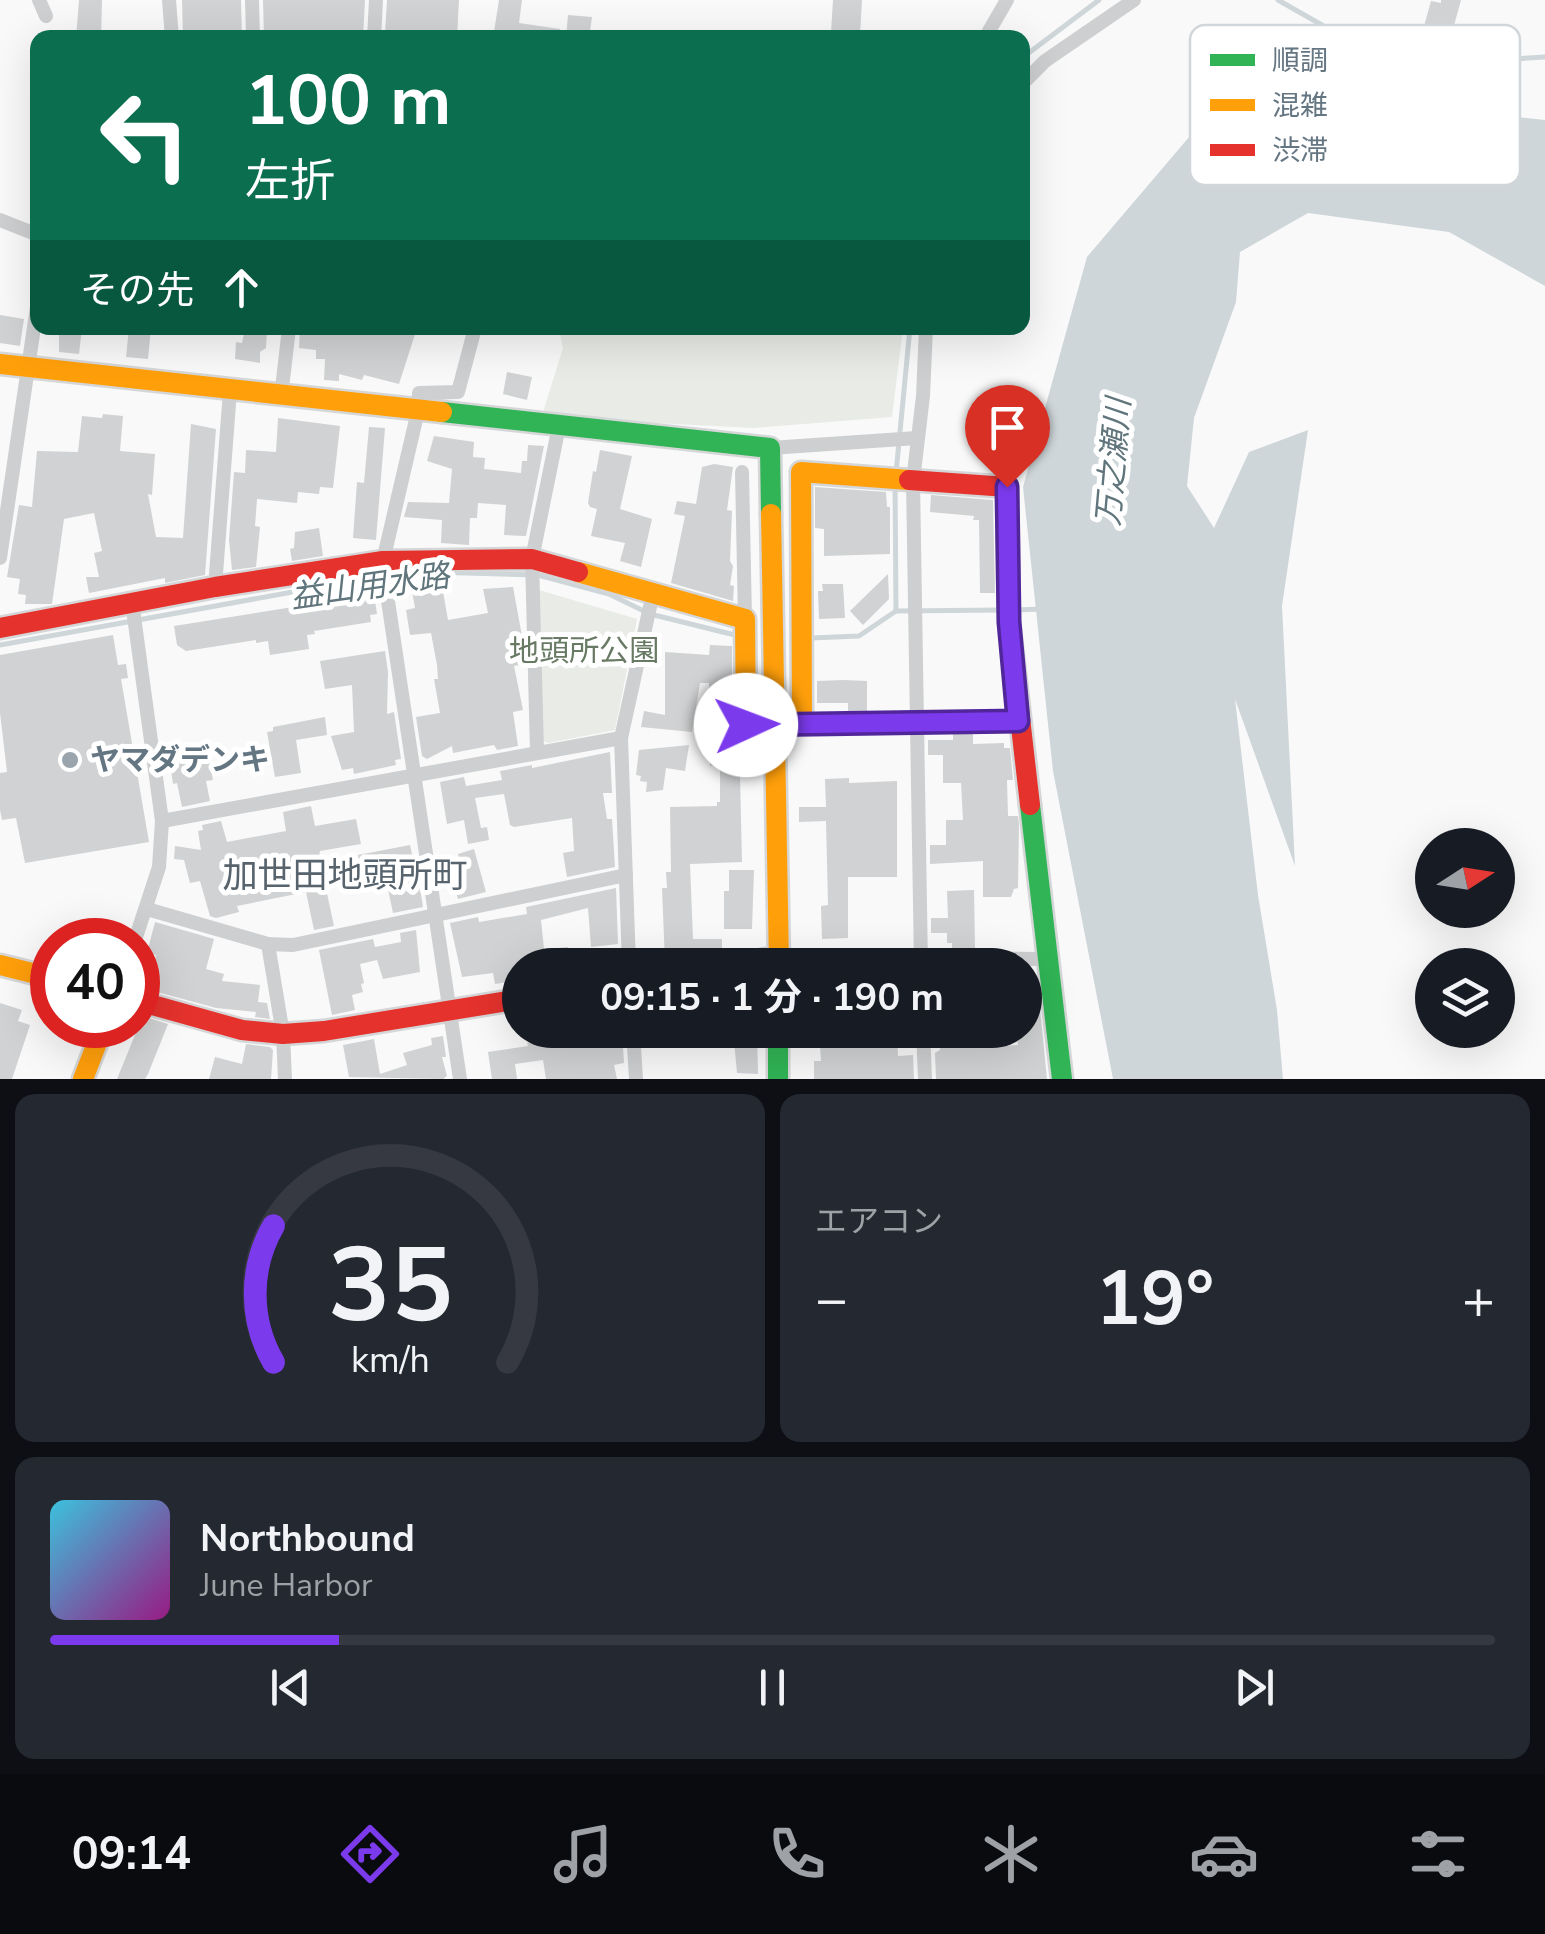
<!DOCTYPE html>
<html lang="ja">
<meta charset="utf-8">
<style>
body{margin:0;font-family:"Nunito Sans","Noto Sans JP",sans-serif;background:#242831;color:#f1f3f6;height:100vh;display:flex;flex-direction:column;font-size:38px;white-space:nowrap}
*{box-sizing:border-box;margin:0}
p{font-size:32px;color:#9ea1a6}
.icon{flex:none;width:55px;height:55px;fill:none;stroke:currentColor;stroke-width:2;stroke-linecap:round;stroke-linejoin:round}
.map{position:relative;height:1079px;overflow:hidden}
.details{display:flex;flex-direction:column;gap:15px;padding:15px;background:#0d0f14;flex:1}
.details>*{flex:none}
.guide{position:absolute;left:30px;top:30px;width:1000px;height:305px;border-radius:20px;box-shadow:0 10px 40px #0002;background:#0b6e4f;color:#fff;overflow:hidden}
.needle{width:65px;rotate:78deg}
.buttons{position:absolute;left:1415px;top:828px;display:grid;gap:20px}
.buttons a{display:grid;place-items:center;width:100px;height:100px;border-radius:50%;background:#171b24;box-shadow:0 10px 40px #0002;font-size:50px}
.speed{position:absolute;left:30px;top:918px;display:flex;gap:20px;font-size:50px;font-weight:700;text-align:center}
.speed>*{display:grid;place-content:center;width:130px;height:130px;border-radius:50%;background:#171b24;box-shadow:0 10px 40px #0002;line-height:1}
.speed .limit{border:15px solid #d22;background:#fff;color:#111}
.pin{position:absolute;display:grid;place-items:center;width:85px;height:85px;color:#fff;margin:-102px -42px;border-radius:50% 50% 50% 0;rotate:-45deg;box-shadow:0 0 10px #0007}
.pin .icon{rotate:45deg}
.me{position:absolute;width:110px;margin:-55px;rotate:88deg;stroke-linejoin:round;filter:drop-shadow(0 0 8px #0008)}
.turn{display:flex;align-items:center;gap:35px;height:210px;padding:0 50px;font-size:45px}
.turn .icon{width:130px;height:130px;stroke-width:2.5}
.turn b{display:block;font-size:70px;line-height:85px}
.then{display:flex;align-items:center;height:95px;padding:0 50px;background:#0003;gap:20px;font-size:38px}
.big{font-size:75px;font-weight:700;line-height:1.1}
.details .widget{flex:1;display:flex;flex-direction:column;justify-content:center;gap:15px;min-width:0;padding:0 35px;border-radius:20px;background:#242831}
.details .dial{align-items:center;gap:0}
.dial svg{height:260px;overflow:visible;fill:none;stroke:#363941;stroke-width:7;stroke-linecap:round;text-anchor:middle}
.dial text{fill:#f1f3f6;stroke:none}
.song{display:flex;align-items:center;gap:30px}
.cover{width:120px;height:120px;border-radius:15px;background:linear-gradient(135deg,hsl(190 70% 55%),hsl(310 70% 35%))}
.played{height:10px;border-radius:5px;background:linear-gradient(90deg,#7c3aed 20%,#363941 20%)}
.keys{display:flex;justify-content:space-around;direction:ltr}
.heat{display:flex;justify-content:space-between;align-items:center;font-size:55px;direction:ltr}
.details .tiles{flex:1;display:grid;gap:15px;grid-template-columns:1fr 1fr}
.widget:last-child{grid-column:span 2}
.trip{position:absolute;left:502px;top:948px;width:540px;height:100px;border-radius:50px;background:#171b24;box-shadow:0 10px 40px #0002;font-weight:700;line-height:100px;text-align:center}
.menu{display:flex;height:160px;justify-content:space-around;align-items:center;background:#090b0e;color:#9ea1a6}
.menu .icon{width:70px;height:70px}
.menu .active{color:#7c3aed}
.menu b{font-size:45px;color:#f1f3f6}
.map>svg:first-child{display:block}
.green{fill:#e8ebe6}
.water{fill:#ced6d9}
.lines{fill:none;stroke-linecap:round;stroke-linejoin:round}
.stream{stroke:#ced6d9;stroke-width:5}
.building{fill:#d0d2d3}
.fast-casing{stroke:#d5d6d7;stroke-width:25}
.slow-casing{stroke:#d5d6d7;stroke-width:25}
.jam-casing{stroke:#d5d6d7;stroke-width:25}
.street{stroke:#cecfd0;stroke-width:14}
.fast{stroke:#30b455;stroke-width:20}
.slow{stroke:#ff9f0a;stroke-width:20}
.jam{stroke:#e5322d;stroke-width:20}
.route-casing{stroke:#51269a;stroke-width:25}
.route{stroke:#7c3aed;stroke-width:18}
.poi-dot{fill:#99a4ac;stroke:#fff;stroke-width:4}
.labels{text-anchor:middle;stroke-width:10;stroke-linejoin:round;paint-order:stroke}
.park-label{font-size:30px;fill:#687a64;stroke:#fff}
.poi-label{font-size:30px;font-weight:bold;fill:#657683;stroke:#fff;text-anchor:start}
.water-label{font-size:32px;font-style:italic;fill:#60757c;stroke:#fff}
.quarter-label{font-size:35px;fill:#57646e;stroke:#fff}
.key{fill:#fff;stroke:#d1d6da;stroke-width:2.5}
.key-label{font-size:28px;fill:#657683}
</style>
<div class="map">
<svg width="1545" height="1079" viewBox="0 0 1545 1079">
<rect width="100%" height="100%" fill="#f9f9f9"/>
<g class="green">
<path d="M559,328H903L892,417L753,428L615,421L543,412L563,348Z"/>
<path d="M539,590L637,619L615,730L548,743L542,740Z"/>
</g>
<path class="water" d="M1323,85L1441,109L1545,120V286L1449,232L1308,213L1240,252L1236,302L1194,418L1187,486L1214,528L1249,452L1308,430L1282,606L1295,866L1235,699L1258,895L1277,1010L1283,1079H1113L1053,771L1023,487L1087,257L1201,123Z"/>
<g class="lines">
<g class="stream">
<path d="M1278,0L1373,54L1434,64L1545,57"/>
<path d="M1022,58L1099,0"/>
<path d="M896,473L910,328"/>
<path d="M895,484L896,611"/>
<path d="M1013,610L1042,609"/>
<path d="M896,611L1002,610"/>
<path d="M811,638L859,636L896,611"/>
<path d="M0,645L348,582L430,572L538,575L609,594L650,614L735,635"/>
</g>
</g>
<g class="building">
<path d="M79,0H102L101,38H76Z"/>
<path d="M182,0H241L242,38H183Z"/>
<path d="M263,0H365L363,38H264Z"/>
<path d="M387,0H459L457,38H396L397,35L385,34Z"/>
<path d="M499,0H522L519,23L560,29V38H493Z"/>
<path d="M833,0H862L860,35L831,33Z"/>
<path d="M1441,0H1461L1449,44L1421,37L1431,1L1441,3Z"/>
<path d="M568,15L592,17L589,38H566Z"/>
<path d="M0,315L24,319L20,346L0,343Z"/>
<path d="M59,328H82L79,354L59,352Z"/>
<path d="M129,328H151L148,359L126,357Z"/>
<path d="M300,328H299H417L399,384L364,375L362,380L339,374V381L324,380L325,359H316V350L299,348Z"/>
<path d="M245,329L267,330L266,348L260,352V363L235,359L236,342L242,343Z"/>
<path d="M507,372L532,377L527,400L503,394Z"/>
<path d="M103,414L123,416L120,451L155,454L152,495L148,494L156,537L183,538L191,424L216,429L205,575L165,583V578L89,593L86,577H99L94,553L102,551L94,513L64,519L52,604H25L26,595L18,594L20,579L7,577L19,505L32,507L37,451L78,452L82,416L102,418Z"/>
<path d="M278,418L340,426L333,488L320,487L319,494L298,492L297,503L257,499L255,526L260,527L256,567L232,570L229,540L234,472L245,473L246,450L276,452Z"/>
<path d="M369,427L385,428L376,540L353,538L357,482L364,483Z"/>
<path d="M434,436L474,442L473,457L485,458L484,469L521,473L522,461H527L528,445L544,446L526,536L504,535L506,505L478,503L477,518H470L469,545L441,543L442,520L404,517L408,502L449,503L452,469L427,461Z"/>
<path d="M600,450L632,456L620,509L652,519L641,567L620,561L625,543L591,536L597,509L590,507L588,503L593,471L596,472Z"/>
<path d="M714,464L733,467L727,510L732,511L730,561L733,566L730,585L734,586L733,601L671,583L685,516L674,514L677,501L696,504L702,467Z"/>
<path d="M815,487L886,492L887,507H890V554L824,556V529L815,528Z"/>
<path d="M931,495L993,500L995,593H980L979,520H973L974,516L930,512Z"/>
<path d="M319,528L323,556L292,561L290,549L294,548L295,532Z"/>
<path d="M888,574L889,599L863,625L850,611Z"/>
<path d="M822,584H843L845,618L819,619L818,591H823Z"/>
<path d="M442,586L448,620L488,613L483,589L513,587L524,647V664L514,666L523,710L513,712L518,746L497,750L494,745L453,753L452,746L427,759L422,756L416,717L440,713L434,679H438L437,665L431,633L410,635L406,610L415,608L412,591Z"/>
<path d="M374,594L377,614L370,615L371,622L314,631L315,634L307,635L309,649L270,655L268,641L256,643V640L186,651L177,645L174,626Z"/>
<path d="M113,635L118,665L126,664L128,678L121,679L149,842L25,863L16,818L2,820L0,810V773L7,772L0,713V655Z"/>
<path d="M710,645L732,646V726L739,737V751H753V774L740,775L742,862L690,864L693,939H722V954L665,963L662,888H667L666,872H671L670,807L717,806V802H720V765L710,766L709,683H700L692,732L641,727L644,711L665,715V652L709,655Z"/>
<path d="M385,651L388,672L387,714L394,712L401,759L395,760L396,765L354,774L353,768L342,770L331,736L354,732L352,685L325,689L320,661Z"/>
<path d="M844,680L867,681V714L848,713V703H817V681Z"/>
<path d="M325,717L327,735L296,740L301,773L275,777L267,732L273,731V727Z"/>
<path d="M953,734H973V744L1004,743V748H1010L1013,780H1007L1008,816H1018L1019,824L1018,888L1014,889L1011,897H983V861L930,864V845H946V820H963L961,783H943V755H928V740H953Z"/>
<path d="M689,745L685,771L666,768L663,790L646,792L647,782L640,781L641,776L636,775L639,750Z"/>
<path d="M207,747L213,780L206,781L210,801L182,807L177,783L173,784L171,770H167L165,750L178,748V752Z"/>
<path d="M610,752L612,793H603L607,819H612L615,867L567,877L563,853L574,851L572,818L514,827L510,825L504,794L475,798L481,828L487,827L489,840L468,844L464,820L447,824L440,782L464,777L466,786L502,780L500,771L532,765V768Z"/>
<path d="M849,778V783L897,781V877H848V938L822,939L821,906L828,905L826,821L799,822V807H826L825,779Z"/>
<path d="M311,806L315,826L356,819L361,844L320,851L319,856L334,926L314,930L306,892L237,906L239,912L216,918L210,916L200,881L190,883L184,860L174,859L175,846L201,850L198,831L203,830L202,825L221,821L227,842L286,831L283,812Z"/>
<path d="M410,845L415,868H417L423,907L393,913L386,880L364,884L358,855Z"/>
<path d="M474,849L486,892L458,899L449,869L461,865L458,854Z"/>
<path d="M729,870H754L752,929H724V891H729Z"/>
<path d="M616,888L618,944L591,947L588,908L541,920L544,949L568,947L569,965H520V980L495,984L493,973L462,977L450,923L478,917L479,922L527,914L526,907Z"/>
<path d="M974,890L975,948H952V943H947V933H931V918H948L947,891Z"/>
<path d="M155,922L214,939L206,969L224,974L222,981L260,985L258,1002L267,1003L270,1019L255,1017L256,1012L216,1008L150,990L156,955L147,953Z"/>
<path d="M416,930L420,972L383,979L377,960L360,964L364,983L361,984L363,992L352,995L355,1010L332,1015L319,950L373,939L375,947L401,942L400,933Z"/>
<path d="M1038,988L1047,1079H936L935,1053L940,1050L939,1030H975L977,1048L1018,1045L1016,1030H1025V990Z"/>
<path d="M0,1003L22,1010L18,1021L30,1025L12,1079H0Z"/>
<path d="M146,1017L168,1024L148,1074L145,1079H117L137,1030Z"/>
<path d="M534,1030H622L624,1063L614,1065L617,1079H546L543,1060L515,1064L517,1079H492L488,1052L528,1046L527,1043L537,1042Z"/>
<path d="M733,1030H757L758,1074L737,1073Z"/>
<path d="M880,1030H897L898,1056L913,1055L914,1079H814V1061H821L820,1046L880,1040Z"/>
<path d="M443,1036L446,1057H442L447,1076L443,1079L349,1077L343,1045L374,1039L380,1074L407,1065L403,1053L432,1045L431,1038Z"/>
<path d="M246,1044L270,1047L273,1050L271,1079H209L215,1057L242,1064Z"/>
</g>
<g class="lines">
<g class="fast-casing">
<g id="fast">
<path d="M442,412L770,448L771,514"/>
<path d="M1030,805L1062,1079"/>
<path d="M778,1030V1079"/>
</g>
</g>
<g class="slow-casing">
<g id="slow">
<path d="M0,364L442,412"/>
<path d="M771,514L779,965"/>
<path d="M578,572L745,619L746,725L802,723L801,472L909,480"/>
<path d="M0,965L52,978"/>
<path d="M730,965L779,957"/>
<path d="M83,1079L104,1025"/>
</g>
</g>
<g class="jam-casing">
<g id="jam">
<path d="M909,480L1007,487L1009,622L1030,805"/>
<path d="M0,628L215,587L383,561L532,559L578,572"/>
<path d="M138,1001L242,1030L283,1034L324,1031L520,999"/>
</g>
</g>
<g class="street">
<path d="M39,0L46,16"/>
<path d="M169,0L172,38"/>
<path d="M252,0L253,38"/>
<path d="M374,38L376,0"/>
<path d="M985,38L1007,0"/>
<path d="M1022,84L1045,61L1134,0"/>
<path d="M0,220L38,235"/>
<path d="M281,397L289,328"/>
<path d="M770,448L917,438"/>
<path d="M742,472L745,619"/>
<path d="M0,558L38,300"/>
<path d="M383,561L418,411L419,393L458,392L475,328"/>
<path d="M383,568L460,1079"/>
<path d="M215,587L230,391"/>
<path d="M132,602L162,821L159,867L135,940"/>
<path d="M802,723L917,725L1018,721"/>
<path d="M537,752L532,559L559,426"/>
<path d="M162,821L621,738"/>
<path d="M147,909L268,944L293,945L626,875"/>
<path d="M268,944L283,1034L285,1079"/>
<path d="M779,957L1046,959"/>
<path d="M629,965L621,738L653,593"/>
<path d="M921,965L913,481L923,396L926,328"/>
<path d="M633,1030L636,1079"/>
<path d="M923,1030L925,1079"/>
</g>
<use href="#fast" class="fast"/>
<use href="#slow" class="slow"/>
<use href="#jam" class="jam"/>
</g>
<g class="lines">
<g class="route-casing">
<path id="route" d="M746,725L1018,721L1009,622L1007,487"/>
</g>
<use href="#route" class="route"/>
</g>
<circle class="poi-dot" cx="70" cy="760" r="10"/>
<g class="labels">
<g class="park-label">
<text x="584" y="661">地頭所公園</text>
</g>
<g class="poi-label">
<text x="90" y="770">ヤマダデンキ</text>
</g>
<g class="water-label">
<text transform="translate(1113 462) rotate(-85)" y="11">万之瀬川</text>
<text transform="translate(370 586) rotate(-8)" y="11">益山用水路</text>
</g>
<g class="quarter-label">
<text x="345" y="887">加世田地頭所町</text>
</g>
</g>
<rect x="1190" y="25" width="330" height="160" rx="15" class="key"/>
<rect x="1210" y="54" width="45" height="12" fill="#30b455"/>
<rect x="1210" y="99" width="45" height="12" fill="#ff9f0a"/>
<rect x="1210" y="144" width="45" height="12" fill="#e5322d"/>
<g class="key-label">
<text x="1272" y="70">順調</text>
<text x="1272" y="115">混雑</text>
<text x="1272" y="160">渋滞</text>
</g>
</svg>
<div class="buttons">
<a><svg class="needle" viewBox="-14 -14 28 28"><path d="M0-13l5 13h-10z" fill="#e53935"/><path d="M0 13l5-13h-10z" fill="#9ea1a6"/></svg></a>
<a><svg class="icon" aria-label="layers" viewBox="0 0 24 24"><path d="M12 4l9 5-9 5-9-5zM3 14l9 5 9-5"/></svg></a>
</div>
<div class="speed"><div class="limit">40</div></div>
<div class="pin" style="left:1007px;top:487px;background:#d93025"><svg class="icon" aria-label="arrive" viewBox="0 0 24 24"><path d="M6 21V4h12l-3 4 3 4H6"/></svg></div>
<svg class="me" style="left:746px;top:725px" viewBox="-20 -20 40 40"><circle r="19" fill="#fff"/><path d="M0-13L10 11 0 6-10 11z" fill="#7c3aed"/></svg>
<div class="trip">09:15 · 1 分 · 190 m</div>
<div class="guide">
<div class="turn"><svg class="icon" aria-label="left" viewBox="0 0 24 24"><path d="M17 20v-9H6M10 6l-5 5 5 5"/></svg><div><b>100 m</b>左折</div></div>
<div class="then">その先<svg class="icon" aria-label="ahead" viewBox="0 0 24 24"><path d="M12 20V5M6 11l6-6 6 6"/></svg></div>
</div>
</div>
<section class="details">
<div class="tiles">
<div class="widget dial"><svg viewBox="0 0 100 80">
<path d="M14 69A42 42 0 1 1 86 69"/>
<path d="M14 69A42 42 0 0 1 14 27" stroke="#7c3aed"/>
<text x="50" y="56" font-size="32" font-weight="700">35</text>
<text x="50" y="72" font-size="11">km/h</text>
</svg></div>
<div class="widget"><p>エアコン</p>
<div class="heat"><a>−</a><b class="big">19°</b><a>+</a></div>
</div>
<div class="widget">
<div class="song"><i class="cover"></i><div><b>Northbound</b><p>June Harbor</p></div></div>
<div class="played"></div>
<div class="keys"><svg class="icon" aria-label="previous" viewBox="0 0 24 24"><path d="M18 5L8 12l10 7zM5 5v14"/></svg><svg class="icon" aria-label="pause" viewBox="0 0 24 24"><path d="M8 5v14M16 5v14"/></svg><svg class="icon" aria-label="next" viewBox="0 0 24 24"><path d="M6 5l10 7-10 7zM19 5v14"/></svg></div>
</div>
</div>
</section>
<nav class="menu">
<b>09:14</b>
<svg class="icon active" aria-label="directions" viewBox="0 0 24 24"><path d="M12 3l9 9-9 9-9-9zM9 14v-3h6M13 9l2 2-2 2"/></svg>
<svg class="icon" aria-label="music" viewBox="0 0 24 24"><path d="M9 18V5l10-2v13"/><circle cx="6" cy="18" r="3"/><circle cx="16" cy="16" r="3"/></svg>
<svg class="icon" aria-label="phone" viewBox="0 0 24 24"><path d="M5 4h4l2 5-3 2q2 4 5 5l2-3 5 2v4C11 20 4 13 5 4z"/></svg>
<svg class="icon" aria-label="climate" viewBox="0 0 24 24"><path d="M12 3v18M4 7l16 10M4 17L20 7"/></svg>
<svg class="icon" aria-label="car" viewBox="0 0 24 24"><path d="M5 17H2v-5l4-1 3-4h7l3 4 3 1v5h-3M9 17h6M6 11h13"/><circle cx="7" cy="17" r="2"/><circle cx="17" cy="17" r="2"/></svg>
<svg class="icon" aria-label="filters" viewBox="0 0 24 24"><path d="M4 7h16M4 17h16"/><circle cx="9" cy="7" r="2"/><circle cx="15" cy="17" r="2"/></svg>
</nav>
